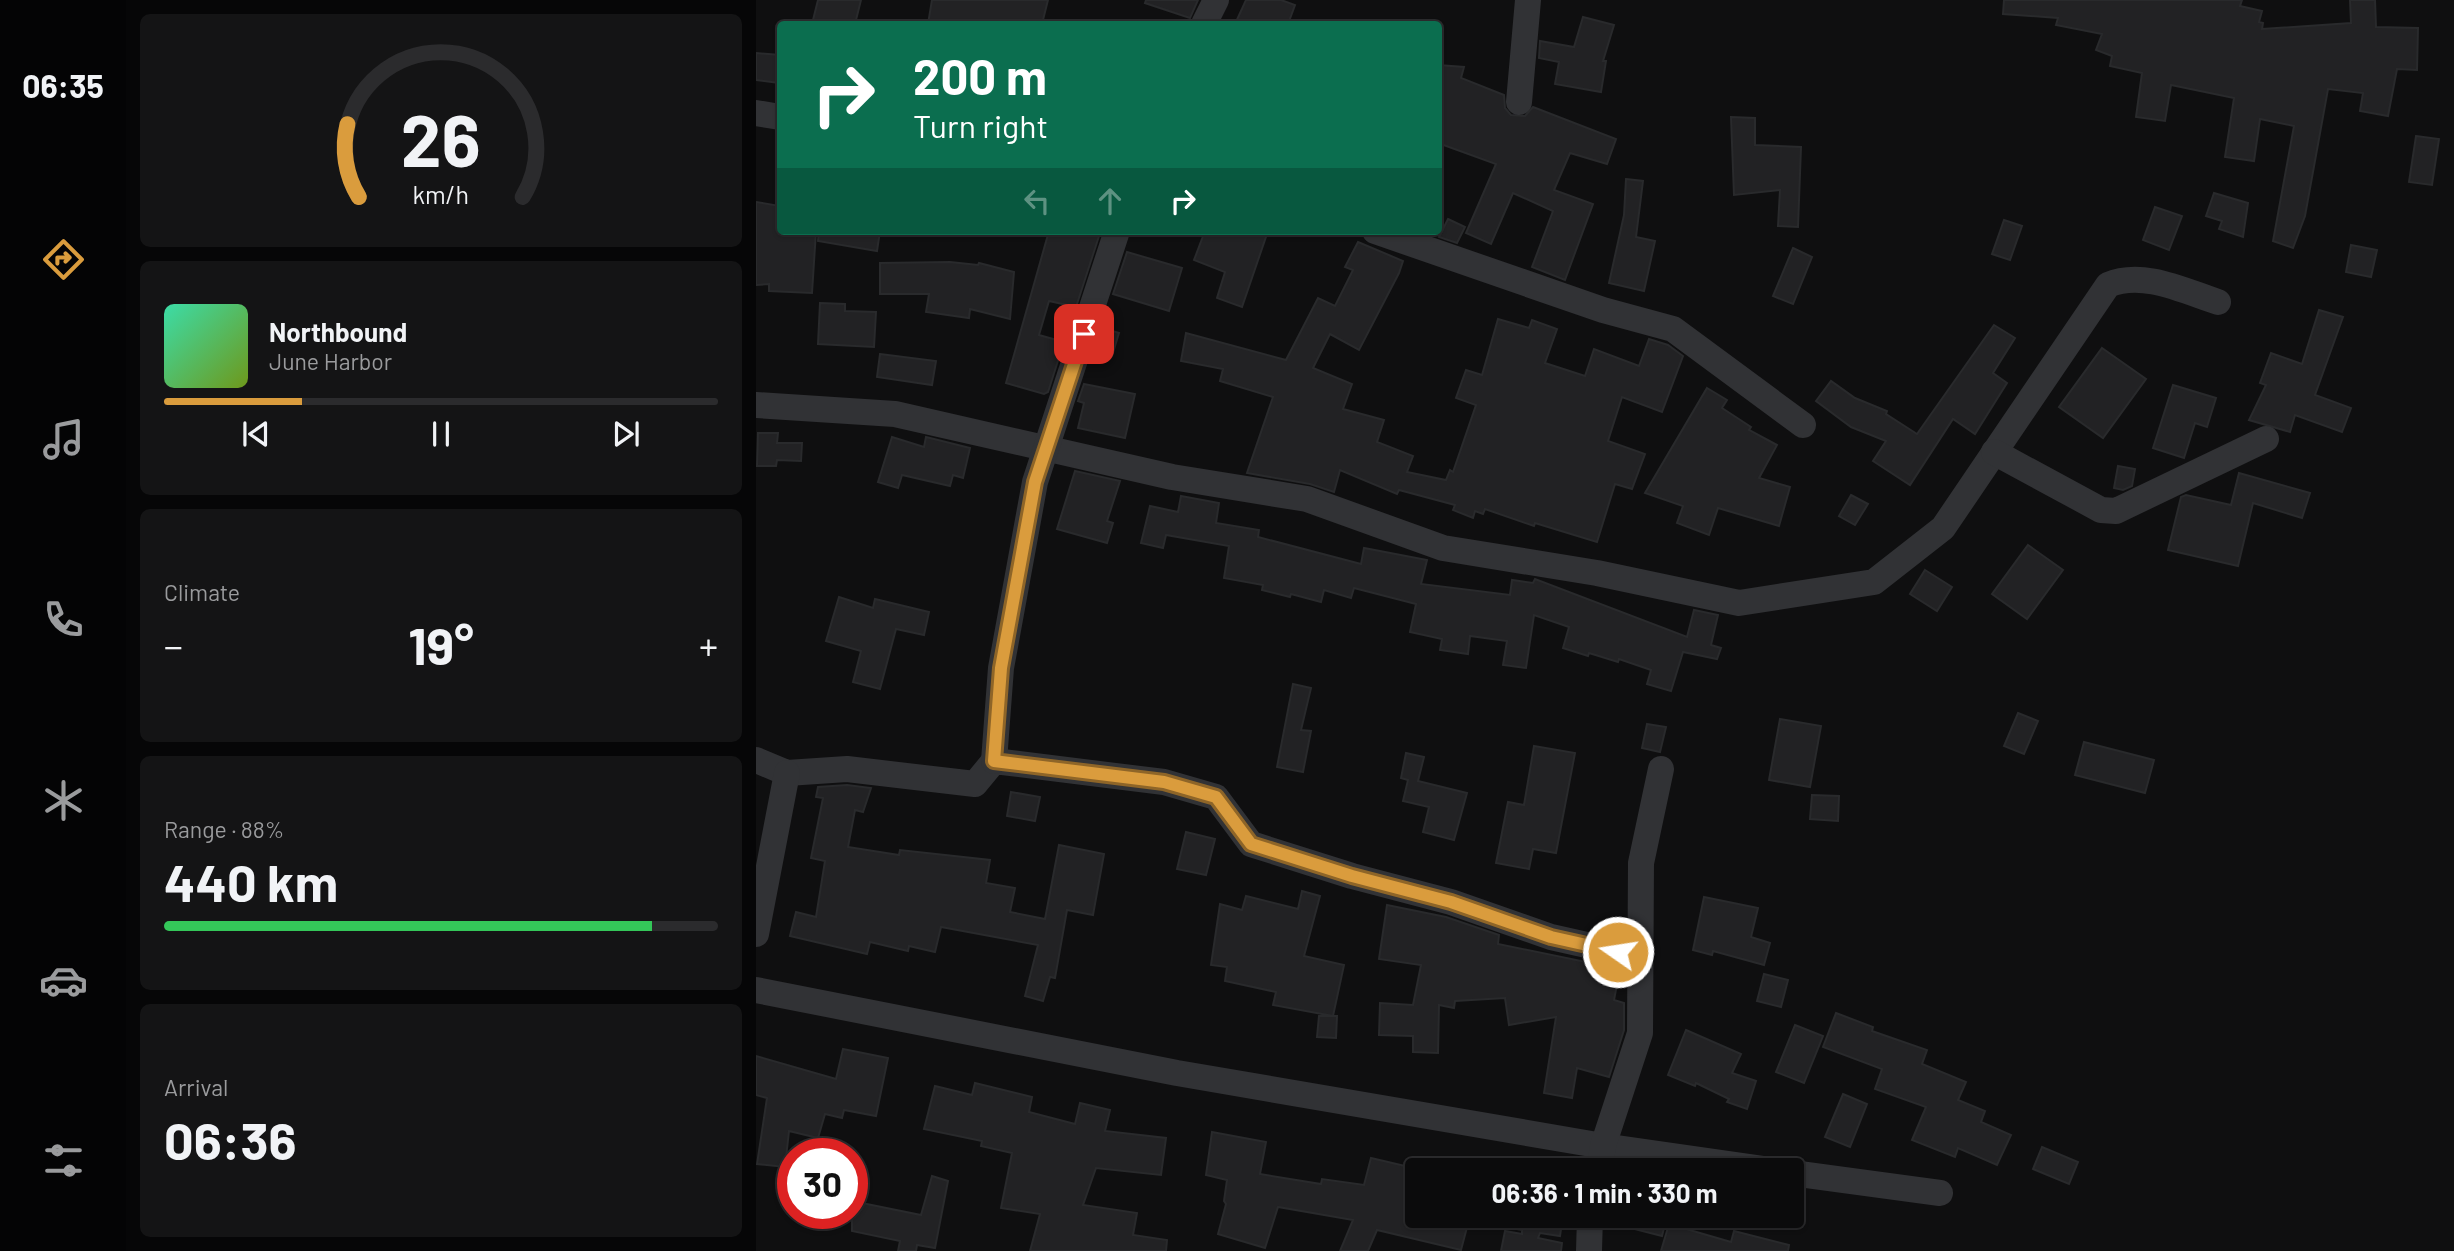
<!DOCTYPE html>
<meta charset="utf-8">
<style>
body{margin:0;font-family:Barlow,sans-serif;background:#141415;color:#f1f3f6;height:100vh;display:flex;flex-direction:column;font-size:26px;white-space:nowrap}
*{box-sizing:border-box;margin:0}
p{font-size:23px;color:#9a9b9d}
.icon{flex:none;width:38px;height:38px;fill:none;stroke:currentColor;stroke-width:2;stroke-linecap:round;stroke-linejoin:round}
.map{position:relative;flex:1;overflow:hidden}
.panel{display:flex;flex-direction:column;gap:14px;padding:14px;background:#060607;width:630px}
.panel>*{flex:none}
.hud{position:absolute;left:21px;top:21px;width:665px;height:214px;border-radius:7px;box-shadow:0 2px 5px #0004,0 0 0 2px #2b2b2d;background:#0b6e4f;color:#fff;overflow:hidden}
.speed{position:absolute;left:21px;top:1138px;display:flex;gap:14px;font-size:35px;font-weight:700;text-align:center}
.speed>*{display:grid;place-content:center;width:91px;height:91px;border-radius:50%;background:#0b0b0c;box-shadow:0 2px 5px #0004,0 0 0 2px #2b2b2d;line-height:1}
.speed .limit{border:10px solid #d22;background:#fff;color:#111}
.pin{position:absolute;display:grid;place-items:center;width:60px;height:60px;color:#fff;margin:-30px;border-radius:14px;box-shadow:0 4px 10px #0006}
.me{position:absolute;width:77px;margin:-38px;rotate:283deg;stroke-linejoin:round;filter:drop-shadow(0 0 5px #0008)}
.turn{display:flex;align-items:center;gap:24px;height:147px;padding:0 21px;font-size:32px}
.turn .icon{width:91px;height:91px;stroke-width:2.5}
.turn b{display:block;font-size:49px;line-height:60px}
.lanes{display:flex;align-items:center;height:66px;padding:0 21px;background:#0003;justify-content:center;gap:35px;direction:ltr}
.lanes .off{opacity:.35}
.big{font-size:52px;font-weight:700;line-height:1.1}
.panel .tile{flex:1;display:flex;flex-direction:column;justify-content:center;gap:10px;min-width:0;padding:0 24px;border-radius:10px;background:#141415}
.panel .dial{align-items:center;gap:0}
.dial svg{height:182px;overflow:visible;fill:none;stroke:#2b2b2d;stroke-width:7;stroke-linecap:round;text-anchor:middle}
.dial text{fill:#f1f3f6;stroke:none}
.song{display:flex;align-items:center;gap:21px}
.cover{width:84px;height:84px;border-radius:10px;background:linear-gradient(135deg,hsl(160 70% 55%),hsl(80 70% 35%))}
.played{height:7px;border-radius:4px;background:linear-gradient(90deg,#da9c3d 25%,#2b2b2d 25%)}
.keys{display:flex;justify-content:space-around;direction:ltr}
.heat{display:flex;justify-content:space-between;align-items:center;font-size:38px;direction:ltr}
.charge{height:10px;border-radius:5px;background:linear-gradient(90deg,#34c759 88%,#2b2b2d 0)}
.trip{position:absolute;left:649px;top:1158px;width:399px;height:70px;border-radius:7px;background:#0b0b0c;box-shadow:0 2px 5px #0004,0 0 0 2px #2b2b2d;font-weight:700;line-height:70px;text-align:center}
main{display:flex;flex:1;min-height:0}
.dock{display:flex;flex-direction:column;width:126px;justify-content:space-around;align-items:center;background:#040405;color:#9a9b9d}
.dock .icon{width:49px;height:49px}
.dock .selected{color:#da9c3d}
.dock b{font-size:32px;color:#f1f3f6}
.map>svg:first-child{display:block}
.building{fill:#222224;stroke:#292a2c;stroke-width:2}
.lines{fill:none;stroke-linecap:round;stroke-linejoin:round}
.minor{stroke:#313235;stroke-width:26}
.route-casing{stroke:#8e6528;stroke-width:18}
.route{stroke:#da9c3d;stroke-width:12}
</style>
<main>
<nav class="dock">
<b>06:35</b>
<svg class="icon selected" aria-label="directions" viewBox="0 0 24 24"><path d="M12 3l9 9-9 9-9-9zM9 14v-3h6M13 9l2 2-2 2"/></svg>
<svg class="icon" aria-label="music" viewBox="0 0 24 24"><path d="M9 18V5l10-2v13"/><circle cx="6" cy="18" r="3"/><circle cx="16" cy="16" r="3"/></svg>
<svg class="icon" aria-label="phone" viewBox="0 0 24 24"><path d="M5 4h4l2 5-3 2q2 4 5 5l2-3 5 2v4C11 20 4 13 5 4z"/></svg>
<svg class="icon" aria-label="climate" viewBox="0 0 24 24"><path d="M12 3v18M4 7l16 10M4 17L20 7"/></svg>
<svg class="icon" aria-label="car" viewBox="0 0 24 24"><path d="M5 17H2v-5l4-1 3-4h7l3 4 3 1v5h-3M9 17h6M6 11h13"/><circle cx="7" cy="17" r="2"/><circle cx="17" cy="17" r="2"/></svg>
<svg class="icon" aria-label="filters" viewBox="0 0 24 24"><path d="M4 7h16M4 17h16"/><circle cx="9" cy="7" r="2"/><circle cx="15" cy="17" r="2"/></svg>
</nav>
<section class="panel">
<div class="tile dial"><svg viewBox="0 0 100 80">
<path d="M14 69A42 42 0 1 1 86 69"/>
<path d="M14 69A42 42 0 0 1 9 37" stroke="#da9c3d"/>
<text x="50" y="56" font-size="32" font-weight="700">26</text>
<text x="50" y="72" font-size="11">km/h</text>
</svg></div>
<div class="tile">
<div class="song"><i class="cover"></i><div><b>Northbound</b><p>June Harbor</p></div></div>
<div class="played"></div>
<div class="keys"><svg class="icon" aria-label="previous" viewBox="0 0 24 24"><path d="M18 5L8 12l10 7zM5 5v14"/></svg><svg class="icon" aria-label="pause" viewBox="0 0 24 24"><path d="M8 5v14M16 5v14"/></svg><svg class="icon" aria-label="next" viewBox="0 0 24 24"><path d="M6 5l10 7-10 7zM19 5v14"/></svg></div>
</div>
<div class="tile"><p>Climate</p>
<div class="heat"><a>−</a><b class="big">19°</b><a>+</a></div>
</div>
<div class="tile"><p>Range · 88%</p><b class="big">440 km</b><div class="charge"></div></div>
<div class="tile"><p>Arrival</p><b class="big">06:36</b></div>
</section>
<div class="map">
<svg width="1698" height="1251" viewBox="0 0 1698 1251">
<rect width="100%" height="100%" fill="#0f0f10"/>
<g class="building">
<path d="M62,0H105L99,24H56Z"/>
<path d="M176,0H292L286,24H172Z"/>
<path d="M390,0H442L434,18L389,3Z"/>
<path d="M490,0H525L539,5L532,24H479Z"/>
<path d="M1248,0H1486L1484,6L1506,11L1503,22L1507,23L1506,29L1595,23L1594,0H1619L1620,27L1662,28L1661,70L1641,69L1632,116L1604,111L1607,93L1572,89L1549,216L1537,248L1517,241L1538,126L1504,119L1498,161L1469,157L1478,98L1415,85L1409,121L1380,117L1386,73L1354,66L1356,56L1340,50L1346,34L1300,25L1302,18L1247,14Z"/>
<path d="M827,17L858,25L847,61H850L845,92L799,84L803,62L783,58L784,41L818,47Z"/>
<path d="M0,53L24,55V83L0,80Z"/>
<path d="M682,65L708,67L705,78L748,95L749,108L755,115L769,116L777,107L860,139L851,164L814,153L798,190L837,204L809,280L776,267L797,211L757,193L735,244L710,233L740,164L682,143Z"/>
<path d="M975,117L999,118V145L1045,147L1042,227L1022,226L1024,190L978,195Z"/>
<path d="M1660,136L1683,139L1676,185L1653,182Z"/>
<path d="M870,179L887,181L880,237L899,241L888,291L853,283L868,215Z"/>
<path d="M1458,193L1492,203L1487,237L1463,229L1466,221L1450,216Z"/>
<path d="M0,202L24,206V231H60L56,293L13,291V284L0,285Z"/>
<path d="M1399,207L1426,216L1413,250L1387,240Z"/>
<path d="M692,219L709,227L701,243L683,237Z"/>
<path d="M1248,220L1266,226L1254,260L1236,254Z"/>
<path d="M63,231H124L121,251L62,241Z"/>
<path d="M293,231L344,233L320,307L293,301L283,335L308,342L292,392L288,394L250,383Z"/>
<path d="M449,231H512L486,307L461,298L469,272L438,260Z"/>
<path d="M602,242L647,261L643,273L603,350L574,334L557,368L596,384L587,409L628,420L621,442L657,456L651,472L690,480L694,470L697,472L720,405L700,398L710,370L726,375L742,319L773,328L776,320L801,329L789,363L829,376L838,349L883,366L893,339L912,345L927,356L906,412L866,397L852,441L889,454L876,489L859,484L841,542L779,523L778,526L729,509L727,514L719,511L717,518L697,510L699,505L643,490L641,494L584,470L578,492L554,484L491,473L517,397L464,381L467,369L425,361L430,333L530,360L562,298L579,306L597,270L589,267Z"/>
<path d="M1595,245L1621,250L1615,277L1590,272Z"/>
<path d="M1037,248L1056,257L1037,304L1017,296Z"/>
<path d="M371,252L426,268L413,311L357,294Z"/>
<path d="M194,262L222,265L223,263L258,272L254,319L214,309L213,318L170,312L173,294H124V263Z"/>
<path d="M64,303L89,304V311L120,312L118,347L62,344Z"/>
<path d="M1563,310L1587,317L1559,395L1595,408L1586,432L1539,415L1534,432L1493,420L1510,385L1504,383L1515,353L1546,364Z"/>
<path d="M1238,325L1259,338L1237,373L1251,383L1219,434L1197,419L1154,485L1117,461L1130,441L1095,427L1060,401L1075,381L1099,398L1131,411L1130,414L1161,434Z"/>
<path d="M346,328L363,333L356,356L338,351Z"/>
<path d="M1346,348L1390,379L1347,438L1303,407Z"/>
<path d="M124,354L180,361L176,385L121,377Z"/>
<path d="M328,384L379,394L369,438L322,428L328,403L322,401Z"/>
<path d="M1417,385L1460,398L1451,427L1439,423L1428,458L1397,448Z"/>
<path d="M951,388L971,400L966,408L995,427L993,430L1021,445L1003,478L1034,487L1023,526L962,508L953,535L921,523L927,506L889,493Z"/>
<path d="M2,433H22L21,443H46L45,461L21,460L20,466H1Z"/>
<path d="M136,437L168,447L170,437L214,448L207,478L197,475L194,486L146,475L142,488L122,482Z"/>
<path d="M1362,466L1379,469L1376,486L1367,490L1358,488Z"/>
<path d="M319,471L364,481L351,521L357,523L351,543L301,529Z"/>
<path d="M1483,473L1554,493L1546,518L1497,503L1482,566L1412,550L1425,497L1430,495L1475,505Z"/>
<path d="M1095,495L1112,504L1099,525L1083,516Z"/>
<path d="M425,496L463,503L460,523L503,530L502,537L605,564L608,548L671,560L665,584L754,595L756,580L777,583L779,579L931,637L938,610L962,615L955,645L965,648L961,659L927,652L915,691L891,684L895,670L863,659L862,662L833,653L832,656L807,648L813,627L778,615L770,668L747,665L751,641L714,636L712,654L684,650L686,639L654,632L660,604L598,588L595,598L568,590L565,602L535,594L534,597L506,590L507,585L468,578L473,546L410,535L407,548L385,543L394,506L422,512Z"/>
<path d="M1272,545L1307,570L1271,619L1236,594Z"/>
<path d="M1169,570L1196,587L1181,611L1154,594Z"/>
<path d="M83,597L117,608L119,599L173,612L168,635L140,629L124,689L97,682L105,651L70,641Z"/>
<path d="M537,684L555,688L545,730L555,731L547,772L521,767Z"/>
<path d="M1262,713L1282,721L1268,754L1248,746Z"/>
<path d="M1024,719L1065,726L1054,787L1013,780Z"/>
<path d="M891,724L910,727L904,752L886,748Z"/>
<path d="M1328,742L1398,760L1389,793L1319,775Z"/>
<path d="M778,746L819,753L800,853L777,849L773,869L740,863L752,802L768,805Z"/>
<path d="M650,753L668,757L662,781L711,793L698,840L667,832L673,807L647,801L652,780L645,778Z"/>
<path d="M91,785L115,788L107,812L99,810L92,847L143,855L144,850L234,860L230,883L259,888L254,912L289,919L303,845L348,854L337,915L311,910L299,978L294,977L287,1001L269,996L282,945L185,927L179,952L153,946L152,951L114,942L111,954L34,936L40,912L60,917L69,861L55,858L67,798L60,797L62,787Z"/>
<path d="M255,792L284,797L279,821L251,816Z"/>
<path d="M1056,795L1083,796L1082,821L1054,819Z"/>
<path d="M430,832L459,839L450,875L421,869Z"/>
<path d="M546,891L564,896L548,956L588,965L577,1016H581L580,1038L561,1037L563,1016H577L517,1005L520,992L469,981L471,967L455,965L464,904L486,910L490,896L542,909Z"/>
<path d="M948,897L1002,908L995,937L1014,943L1008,965L957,951L956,955L937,950Z"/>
<path d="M631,905L690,917L743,935L742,944L864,969L858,1000L868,1003V1030L853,1077L821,1068L816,1098L788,1093L800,1017L753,1025L749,998L699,1001L698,1008L683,1005L682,1053L657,1052V1036L623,1035L624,1003L657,1005L665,965L623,959Z"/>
<path d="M1008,974L1032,980L1025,1007L1001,1001Z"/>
<path d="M1080,1013L1117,1027L1116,1031L1171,1050L1166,1064L1210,1082L1202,1100L1229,1111L1225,1122L1255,1135L1241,1165L1202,1148L1199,1157L1156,1140L1170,1107L1119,1089L1126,1069L1067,1047Z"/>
<path d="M1039,1025L1067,1036L1048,1083L1020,1072Z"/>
<path d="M930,1030L985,1054L976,1073L1000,1081L991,1109L971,1102L973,1099L940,1083L939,1086L912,1075Z"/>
<path d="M87,1049L132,1058L120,1116L88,1110L86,1118L69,1114L62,1138L33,1131L29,1167L1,1164L11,1098L0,1095V1056L80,1079Z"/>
<path d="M219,1083L276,1097L273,1112L319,1124L324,1103L354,1110L349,1131L410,1138L405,1175L340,1168L327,1205L381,1213L377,1235L411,1240L410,1251H274L284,1214L245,1208L256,1153L225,1146L226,1141L168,1129L179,1086L216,1095Z"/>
<path d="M1087,1094L1111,1104L1094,1147L1069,1137Z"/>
<path d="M456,1132L510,1142L504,1174L565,1184L566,1179L608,1185L615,1158L662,1169V1216H714L705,1250L621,1230L612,1251H584L597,1220L522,1207L509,1248L462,1234L470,1204L468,1201L471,1180L450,1175Z"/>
<path d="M1286,1147L1322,1162L1313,1184L1277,1169Z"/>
<path d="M176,1176L192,1181L179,1248L161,1245L160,1251H142L144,1241L96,1231V1201L165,1215Z"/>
<path d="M745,1216H807L804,1236L784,1233L782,1238L806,1243L805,1251H745L749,1231L766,1234V1230L744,1226Z"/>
<path d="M855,1216H911L906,1236L855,1223Z"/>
<path d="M913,1224L975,1242L978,1231L1033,1245L1032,1251H905Z"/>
</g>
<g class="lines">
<g class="minor">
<path d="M448,24L460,0"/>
<path d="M763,102L772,0"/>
<path d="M0,113L24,117"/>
<path d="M619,231L847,310L917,329L1047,425"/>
<path d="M0,405L139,414L416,477L551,499L687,548L841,573L983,603L1118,582L1187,528L1352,285C1387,270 1428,291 1462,302"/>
<path d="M1238,452L1345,510L1360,511L1510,439"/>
<path d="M0,760L31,773L91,769L219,784L238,761L408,782L460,797L495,844L596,876L695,902L795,937L884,957"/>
<path d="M238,761L245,668L279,482L361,231"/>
<path d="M0,934L31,773"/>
<path d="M0,990L421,1073L847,1146L1022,1171"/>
<path d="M843,1171L847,1146L884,1033L885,863L905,769"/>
<path d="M1036,1173L1184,1193"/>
<path d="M833,1251L834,1216"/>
</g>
</g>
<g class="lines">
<g class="route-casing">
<path id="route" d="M328,334L279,482L245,668L238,761L408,782L460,797L495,844L596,876L695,902L795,937L862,952"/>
</g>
<use href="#route" class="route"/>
</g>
</svg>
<div class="speed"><div class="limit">30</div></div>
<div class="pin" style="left:328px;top:334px;background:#d93025"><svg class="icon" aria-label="arrive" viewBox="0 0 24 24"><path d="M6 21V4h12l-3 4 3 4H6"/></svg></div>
<svg class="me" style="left:862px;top:952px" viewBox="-20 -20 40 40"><circle r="17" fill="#da9c3d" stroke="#fff" stroke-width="3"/><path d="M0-11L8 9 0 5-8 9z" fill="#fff"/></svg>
<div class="trip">06:36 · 1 min · 330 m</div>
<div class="hud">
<div class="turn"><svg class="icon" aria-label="right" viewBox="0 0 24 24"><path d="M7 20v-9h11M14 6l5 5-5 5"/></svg><div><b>200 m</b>Turn right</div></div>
<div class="lanes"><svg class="icon off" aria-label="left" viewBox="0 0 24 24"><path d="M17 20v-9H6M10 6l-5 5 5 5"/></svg><svg class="icon off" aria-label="ahead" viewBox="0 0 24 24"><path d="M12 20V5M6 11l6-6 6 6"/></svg><svg class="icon" aria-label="right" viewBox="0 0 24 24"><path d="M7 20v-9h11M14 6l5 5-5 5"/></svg></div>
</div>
</div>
</main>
